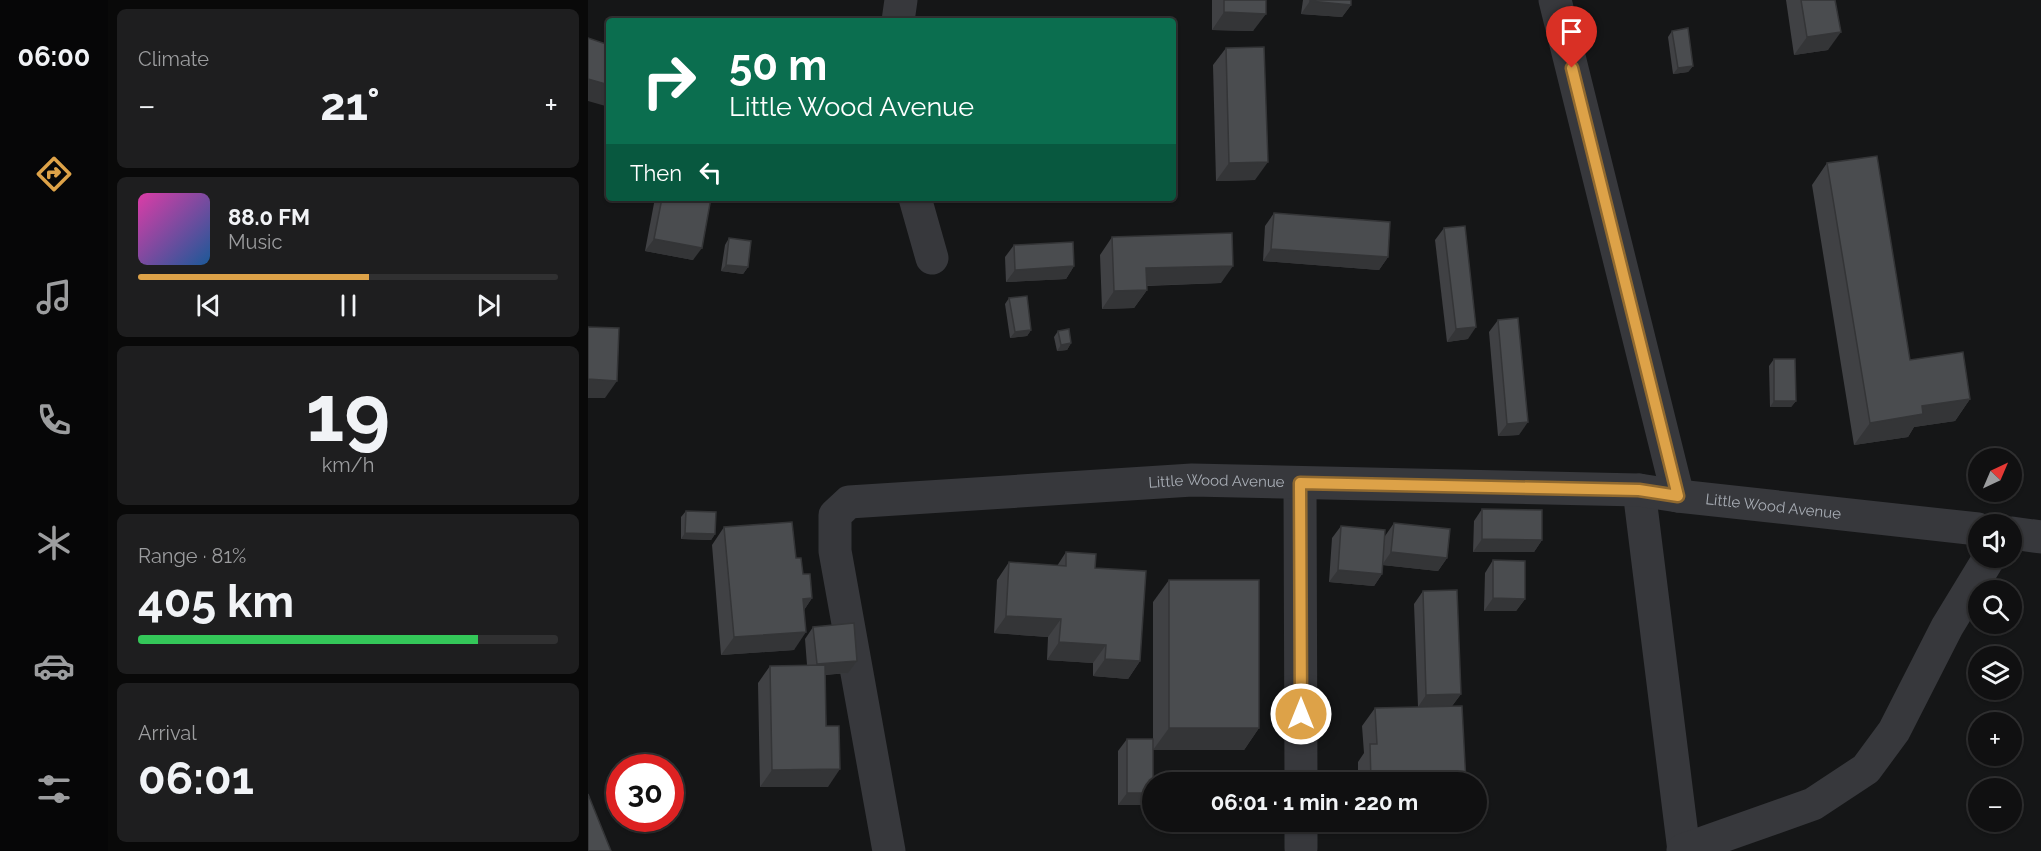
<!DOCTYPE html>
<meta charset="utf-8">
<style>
body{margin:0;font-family:Raleway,sans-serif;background:#1e1e1f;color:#f1f3f6;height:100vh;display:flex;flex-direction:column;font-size:22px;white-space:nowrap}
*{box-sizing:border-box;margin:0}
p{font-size:20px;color:#9c9d9f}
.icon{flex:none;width:33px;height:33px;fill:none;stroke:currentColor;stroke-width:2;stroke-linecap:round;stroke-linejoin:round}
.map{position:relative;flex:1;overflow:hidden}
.details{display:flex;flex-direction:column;gap:9px;padding:9px;background:#090909;width:480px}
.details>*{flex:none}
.hud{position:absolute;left:18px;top:18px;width:570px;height:183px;border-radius:6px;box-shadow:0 2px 4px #0004,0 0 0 2px #303031;background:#0b6e4f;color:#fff;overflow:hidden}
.needle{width:39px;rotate:44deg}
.buttons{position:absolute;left:1380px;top:448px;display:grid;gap:12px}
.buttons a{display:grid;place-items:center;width:54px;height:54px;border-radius:50%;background:#101011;box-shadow:0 2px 4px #0004,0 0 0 2px #303031;font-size:30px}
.speed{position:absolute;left:18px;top:754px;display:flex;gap:12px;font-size:30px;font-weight:700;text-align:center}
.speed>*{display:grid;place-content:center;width:78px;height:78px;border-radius:50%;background:#101011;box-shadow:0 2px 4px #0004,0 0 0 2px #303031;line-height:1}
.speed .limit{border:9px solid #d22;background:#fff;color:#111}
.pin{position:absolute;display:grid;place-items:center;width:51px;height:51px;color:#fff;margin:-62px -26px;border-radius:50% 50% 50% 0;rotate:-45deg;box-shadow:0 0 6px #0007}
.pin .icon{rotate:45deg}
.me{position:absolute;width:66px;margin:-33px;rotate:0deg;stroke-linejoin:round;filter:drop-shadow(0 0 4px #0008)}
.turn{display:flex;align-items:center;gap:21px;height:126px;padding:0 24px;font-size:27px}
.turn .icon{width:78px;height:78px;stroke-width:2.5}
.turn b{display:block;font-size:42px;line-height:51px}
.then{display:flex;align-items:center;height:57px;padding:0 24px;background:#0003;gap:12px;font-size:22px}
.big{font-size:45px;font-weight:700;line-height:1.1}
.details .widget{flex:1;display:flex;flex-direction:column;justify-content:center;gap:9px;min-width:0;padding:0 21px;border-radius:9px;background:#1e1e1f}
.details .dial{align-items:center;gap:0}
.dial b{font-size:78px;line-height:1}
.song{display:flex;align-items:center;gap:18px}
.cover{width:72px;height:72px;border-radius:9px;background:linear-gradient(135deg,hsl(320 70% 55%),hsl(210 70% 35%))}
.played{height:6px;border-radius:3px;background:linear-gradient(90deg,#dda248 55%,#303031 55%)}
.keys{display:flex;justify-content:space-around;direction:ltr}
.heat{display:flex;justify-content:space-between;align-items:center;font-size:33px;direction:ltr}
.charge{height:9px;border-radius:4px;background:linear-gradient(90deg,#34c759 81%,#303031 0)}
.trip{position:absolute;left:554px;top:772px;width:345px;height:60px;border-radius:30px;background:#101011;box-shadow:0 2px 4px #0004,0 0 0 2px #303031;font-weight:700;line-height:60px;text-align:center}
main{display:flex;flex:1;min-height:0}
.tab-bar{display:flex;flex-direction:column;width:108px;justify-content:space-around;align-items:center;background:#060607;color:#9c9d9f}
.tab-bar .icon{width:42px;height:42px}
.tab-bar .selected{color:#dda248}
.tab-bar b{font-size:27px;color:#f1f3f6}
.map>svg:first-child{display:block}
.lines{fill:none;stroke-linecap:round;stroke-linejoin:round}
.minor{stroke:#37383c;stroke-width:33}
.wall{fill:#404144}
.shaded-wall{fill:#343537}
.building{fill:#4a4c4f;stroke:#343537;stroke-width:1.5}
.route-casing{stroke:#90692f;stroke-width:15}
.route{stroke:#dda248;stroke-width:10}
.labels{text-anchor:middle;stroke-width:6;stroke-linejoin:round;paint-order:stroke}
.street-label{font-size:15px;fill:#a9aeb6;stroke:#111112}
</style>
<main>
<nav class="tab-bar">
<b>06:00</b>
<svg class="icon selected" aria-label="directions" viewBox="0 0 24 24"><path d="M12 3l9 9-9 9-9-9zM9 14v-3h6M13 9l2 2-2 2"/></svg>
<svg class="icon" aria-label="music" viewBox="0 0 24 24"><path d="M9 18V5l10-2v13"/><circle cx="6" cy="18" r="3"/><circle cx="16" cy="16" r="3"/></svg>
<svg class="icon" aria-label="phone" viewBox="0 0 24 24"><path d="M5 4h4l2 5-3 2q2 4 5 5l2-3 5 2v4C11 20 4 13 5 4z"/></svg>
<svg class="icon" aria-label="climate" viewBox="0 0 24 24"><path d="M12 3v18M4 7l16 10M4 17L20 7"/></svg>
<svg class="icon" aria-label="car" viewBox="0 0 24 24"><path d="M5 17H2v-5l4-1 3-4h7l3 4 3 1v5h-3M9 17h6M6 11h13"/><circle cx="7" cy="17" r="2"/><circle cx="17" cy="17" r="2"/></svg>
<svg class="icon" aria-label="filters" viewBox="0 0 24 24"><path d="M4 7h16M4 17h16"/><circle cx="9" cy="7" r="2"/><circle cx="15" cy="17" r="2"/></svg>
</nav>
<section class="details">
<div class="widget"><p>Climate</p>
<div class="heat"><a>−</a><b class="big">21°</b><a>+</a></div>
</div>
<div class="widget">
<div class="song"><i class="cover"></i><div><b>88.0 FM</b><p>Music</p></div></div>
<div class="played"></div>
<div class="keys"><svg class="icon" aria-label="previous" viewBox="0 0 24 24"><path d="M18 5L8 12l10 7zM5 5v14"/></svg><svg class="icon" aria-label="pause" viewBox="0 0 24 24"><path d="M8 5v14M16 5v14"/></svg><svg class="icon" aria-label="next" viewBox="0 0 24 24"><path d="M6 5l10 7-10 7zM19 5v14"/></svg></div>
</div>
<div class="widget dial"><b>19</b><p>km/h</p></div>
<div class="widget"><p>Range · 81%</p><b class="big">405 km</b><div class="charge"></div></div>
<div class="widget"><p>Arrival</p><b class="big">06:01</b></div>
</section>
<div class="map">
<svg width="1453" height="851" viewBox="0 0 1453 851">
<rect width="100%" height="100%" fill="#151617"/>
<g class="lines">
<g class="minor">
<path d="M967,0L1090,496"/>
<path d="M310,21L313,0"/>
<path d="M327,198L344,258"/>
<path d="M712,483L713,783"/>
<path d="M1051,490L1096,851"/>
<path d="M1424,533L1453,537"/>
<path d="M713,822V848"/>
<path d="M1095,850L1225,804L1278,769L1306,731L1359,627L1401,558"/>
<path id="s1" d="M301,851L247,551V515L261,502L604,480L1051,490L1090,496L1390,529"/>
</g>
</g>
<g class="wall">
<path d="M624,0H678L665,31L624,30Z"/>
<path d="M715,0H763V5L754,17L713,14Z"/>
<path d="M1198,0H1247L1240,50L1206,55Z"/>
<path d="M1084,31L1105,66L1100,72L1085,74L1080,37Z"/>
<path d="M638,48L667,180L628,181L625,65Z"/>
<path d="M1239,163L1322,360L1382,399L1367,421L1326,427L1320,437L1266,445L1224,185Z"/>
<path d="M67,198H123L105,260L57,251Z"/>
<path d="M686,213L800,257L791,270L675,261L677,226Z"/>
<path d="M856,228L880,339L859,342L847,240Z"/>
<path d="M524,237L633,283L559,286V290L546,308L514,309L512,255Z"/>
<path d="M141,238L160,267L155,274L133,271L137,245Z"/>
<path d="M426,245L486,266L478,279L418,282L417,257Z"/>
<path d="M421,298L443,330L439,336L422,338L417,304Z"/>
<path d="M910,320L931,435L910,436L901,332Z"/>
<path d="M470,331L483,343L479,350L469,351L466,337Z"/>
<path d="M1186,359L1208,401L1203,407H1182L1181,366Z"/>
<path d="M894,509L954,540L946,552H885L886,521Z"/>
<path d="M98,511L127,534L123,540L93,539V517Z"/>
<path d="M806,523L859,558L850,571L795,565L794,574L786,586L741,582L744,538L753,526L797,536Z"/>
<path d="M136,527L208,558L224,598L216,610L206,650L133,655L124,545Z"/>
<path d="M478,552L507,568L552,661L540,679L505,676V663L459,660L460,637L406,633L409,580L421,562L469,566Z"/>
<path d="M905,560L937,599L928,611H896L897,573Z"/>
<path d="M581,580L671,728L656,750H565V602Z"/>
<path d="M835,591L873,694L864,706L878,783H763L764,781H770V762L776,753L774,726L787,708L830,707L826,604Z"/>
<path d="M225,627L260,673L237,675L240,787H172L170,683L182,666L219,665L217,639Z"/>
<path d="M539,739L564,783V795L556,805H530V751Z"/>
<path d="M752,822H870L866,828L753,831Z"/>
</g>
<g class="shaded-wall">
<path d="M722,1L763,5L754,17L713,14Z"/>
<path d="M636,12L678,14L665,31L624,30Z"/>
<path d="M1253,32L1240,50L1206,55L1219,37Z"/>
<path d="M1105,66L1100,72L1085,74L1090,68Z"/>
<path d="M0,79L21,85V107L0,101Z"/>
<path d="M680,162L667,180L628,181L641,163Z"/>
<path d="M66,239L114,248L105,260L57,251Z"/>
<path d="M683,249L800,257L791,270L675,261Z"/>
<path d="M138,265L160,267L155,274L133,271Z"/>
<path d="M486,266L478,279L418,282L427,270Z"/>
<path d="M645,266L633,283L545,286L558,268Z"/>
<path d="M559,290L546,308L514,309L526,291Z"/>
<path d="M888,327L880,339L859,342L868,329Z"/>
<path d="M443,330L439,336L422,338L427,332Z"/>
<path d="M483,343L479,350L469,351L473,345Z"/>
<path d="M0,379L29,381L17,398H0Z"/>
<path d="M1382,399L1367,421L1326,427L1320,437L1266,445L1282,423L1334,406Z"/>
<path d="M1186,401H1208L1203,407H1182Z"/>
<path d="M940,422L931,435L910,436L919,424Z"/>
<path d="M97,533L127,534L123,540L93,539Z"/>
<path d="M894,539L954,540L946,552H885Z"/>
<path d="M803,552L859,558L850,571L794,565Z"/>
<path d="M750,570L794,574L786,586L741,582Z"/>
<path d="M224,598L212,616L215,599Z"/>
<path d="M905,598L937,599L928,611H896Z"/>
<path d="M418,616L473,619L460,637L406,633Z"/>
<path d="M218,632L206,650L133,655L146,637Z"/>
<path d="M471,642L518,645L505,663L459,660Z"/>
<path d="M517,659L552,661L540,679L505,676Z"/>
<path d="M269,661L260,673L220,676L229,664Z"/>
<path d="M873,694L864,706L830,707L838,695Z"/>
<path d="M581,728H671L656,750H565Z"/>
<path d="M252,769L240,787H172L184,770Z"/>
<path d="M539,793H564V795L556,805H530Z"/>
<path d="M759,822H870L866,828L753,831Z"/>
</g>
<g class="building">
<path d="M636,0H678V14L636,12Z"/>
<path d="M722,0H763V5L722,1Z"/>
<path d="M1213,0H1247L1253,32L1219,37Z"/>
<path d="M1100,28L1105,66L1090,68L1084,31Z"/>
<path d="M0,38L21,45V85L0,79Z"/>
<path d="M676,47L680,162L641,163L638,48Z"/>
<path d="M1289,156L1322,360L1375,352L1382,399L1334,406L1335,414L1282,423L1239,163Z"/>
<path d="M74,198H123L114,248L66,239Z"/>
<path d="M686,213L802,222L800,257L683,249Z"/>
<path d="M877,226L888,327L868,329L856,228Z"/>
<path d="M644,233L645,266L558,268L559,290L526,291L524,237Z"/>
<path d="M141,238L163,241L160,267L138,265Z"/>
<path d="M485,242L486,266L427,270L426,245Z"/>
<path d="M439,296L443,330L427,332L421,298Z"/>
<path d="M930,318L940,422L919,424L910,320Z"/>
<path d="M0,327L31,328L29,381L0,379Z"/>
<path d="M481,329L483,343L473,345L470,331Z"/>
<path d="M1186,359H1207L1208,401H1186Z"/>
<path d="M894,509L954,510V540L894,539Z"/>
<path d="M98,511L128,512L127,534L97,533Z"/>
<path d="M204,522L208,558H213L215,574H222L224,598L215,599L218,632L146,637L136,527Z"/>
<path d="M806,523L862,529L859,558L803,552Z"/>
<path d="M753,526L797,530L794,574L750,570Z"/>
<path d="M478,552L508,554L507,568L558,571L552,661L517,659L518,645L471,642L473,619L418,616L421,562L478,566Z"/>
<path d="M905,560L937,561V599L905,598Z"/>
<rect x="581" y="580" width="90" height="148"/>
<path d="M869,590L873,694L838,695L835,591Z"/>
<path d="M266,623L269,661L229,664L225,627Z"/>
<path d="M237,665L238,726H251L252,769L184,770L182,666Z"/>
<path d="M874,706L878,783H764V781H783L782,744H789L787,708Z"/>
<path d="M539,739H565V783H564V793H539Z"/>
<path d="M0,794L23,851H0Z"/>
</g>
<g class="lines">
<g class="route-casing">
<path id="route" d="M713,714L712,483L1051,490L1090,496L984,68"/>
</g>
<use href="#route" class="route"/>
</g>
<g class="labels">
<g class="street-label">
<text dy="5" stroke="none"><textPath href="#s1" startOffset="728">Little Wood Avenue</textPath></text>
<text dy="5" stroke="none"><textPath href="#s1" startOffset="1286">Little Wood Avenue</textPath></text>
</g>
</g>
</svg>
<div class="buttons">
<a><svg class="needle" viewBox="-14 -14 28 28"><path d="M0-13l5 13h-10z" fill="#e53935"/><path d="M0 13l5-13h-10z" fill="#9c9d9f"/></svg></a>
<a><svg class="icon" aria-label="sound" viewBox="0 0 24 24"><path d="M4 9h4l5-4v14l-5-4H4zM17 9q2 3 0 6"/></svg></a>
<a><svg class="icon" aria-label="search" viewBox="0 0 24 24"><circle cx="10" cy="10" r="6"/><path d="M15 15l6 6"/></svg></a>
<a><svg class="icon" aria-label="layers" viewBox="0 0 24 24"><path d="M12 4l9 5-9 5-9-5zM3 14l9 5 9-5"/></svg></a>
<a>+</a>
<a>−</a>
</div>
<div class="speed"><div class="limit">30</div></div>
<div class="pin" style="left:984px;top:68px;background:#d93025"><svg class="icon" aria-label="arrive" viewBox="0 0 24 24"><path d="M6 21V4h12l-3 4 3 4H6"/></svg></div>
<svg class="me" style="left:713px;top:714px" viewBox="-20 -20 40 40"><circle r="17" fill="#dda248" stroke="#fff" stroke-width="3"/><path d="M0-11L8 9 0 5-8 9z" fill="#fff"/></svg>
<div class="trip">06:01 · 1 min · 220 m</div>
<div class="hud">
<div class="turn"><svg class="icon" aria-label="right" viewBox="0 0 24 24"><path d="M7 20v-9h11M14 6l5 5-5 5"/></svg><div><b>50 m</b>Little Wood Avenue</div></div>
<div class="then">Then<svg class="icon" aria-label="left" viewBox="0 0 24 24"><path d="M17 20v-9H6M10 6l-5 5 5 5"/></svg></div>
</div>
</div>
</main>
